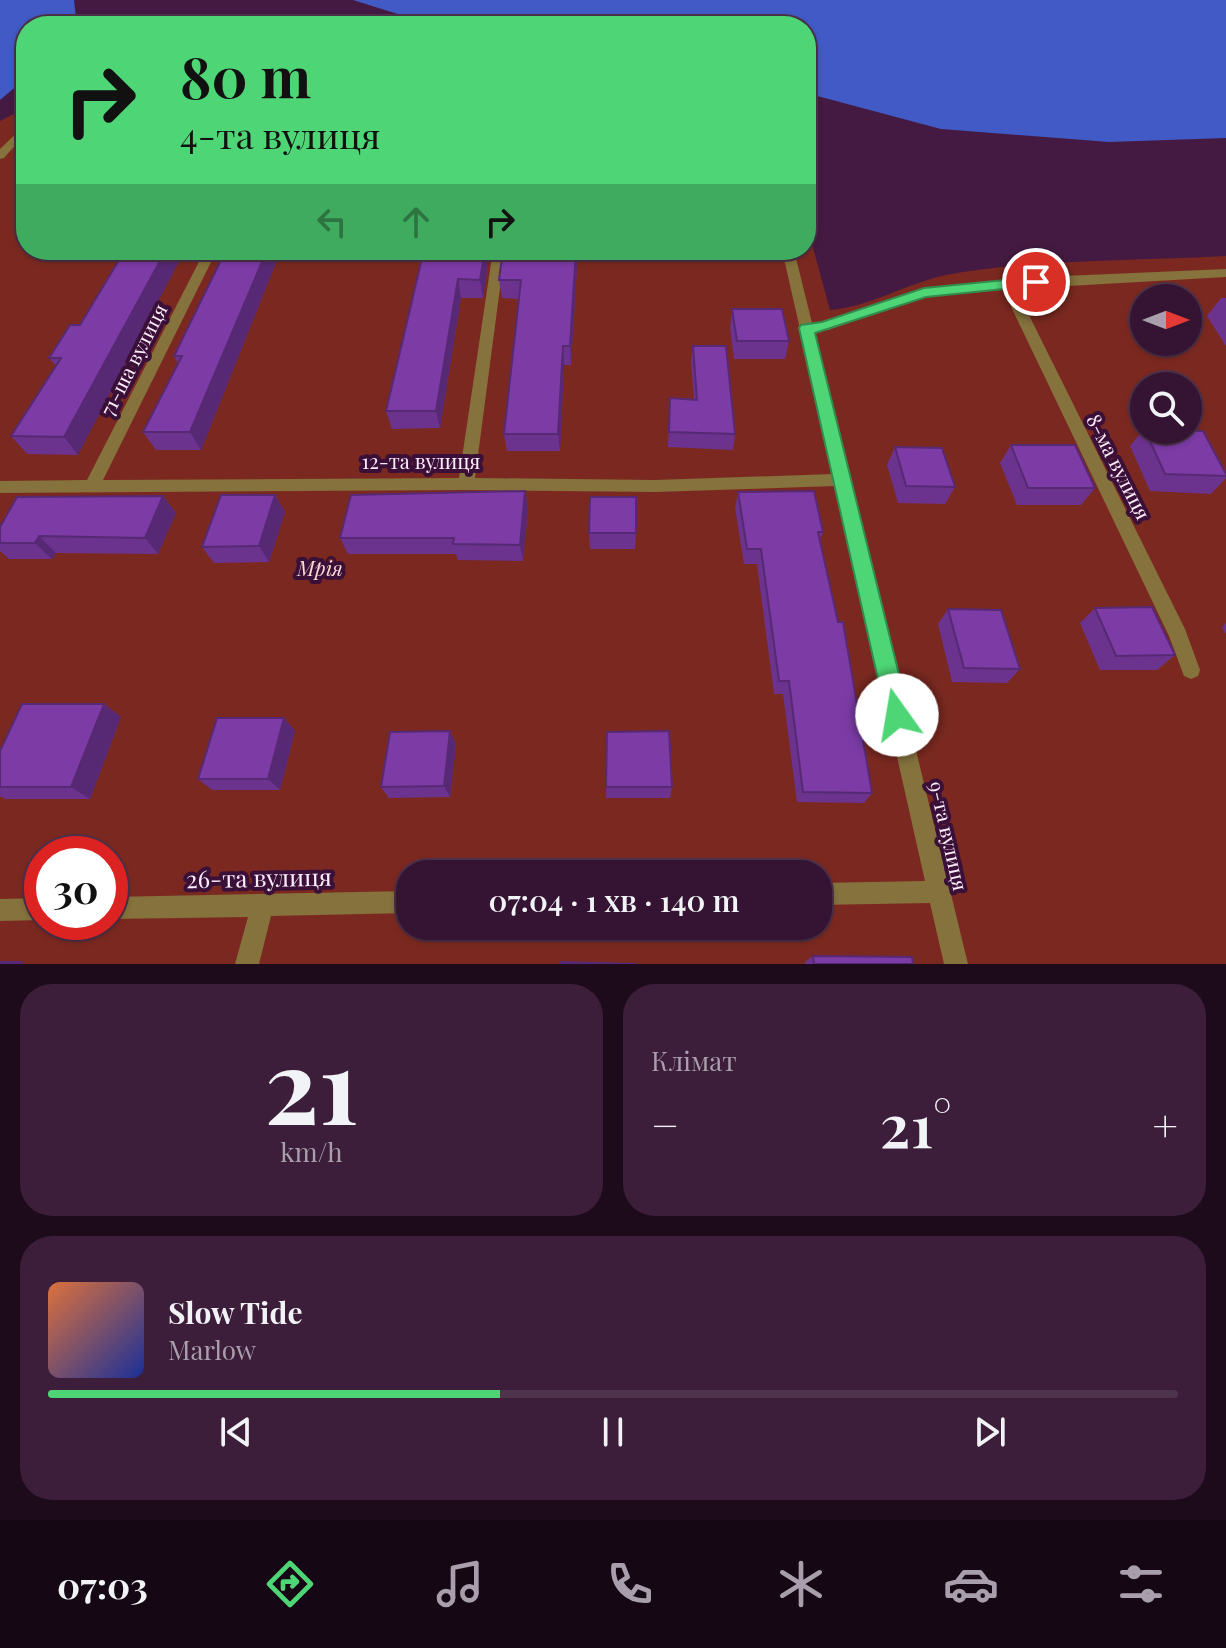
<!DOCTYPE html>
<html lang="uk">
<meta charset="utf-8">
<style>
body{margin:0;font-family:"Playfair Display",serif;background:#3c1d3a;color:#f1f3f6;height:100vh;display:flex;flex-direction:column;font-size:30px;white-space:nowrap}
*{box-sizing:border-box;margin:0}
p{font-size:26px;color:#a99eac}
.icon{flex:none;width:44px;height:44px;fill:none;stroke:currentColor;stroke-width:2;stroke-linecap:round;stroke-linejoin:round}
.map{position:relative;height:964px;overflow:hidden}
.details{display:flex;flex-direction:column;gap:20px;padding:20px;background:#1d0b1c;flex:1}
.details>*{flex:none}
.banner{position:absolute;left:16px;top:16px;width:800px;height:244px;border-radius:32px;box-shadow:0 2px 6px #0004,0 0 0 2px #4e334d;background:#4ed676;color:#111;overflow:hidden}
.needle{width:52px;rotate:90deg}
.controls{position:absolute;left:1130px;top:284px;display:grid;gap:16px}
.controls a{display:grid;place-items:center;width:72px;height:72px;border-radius:50%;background:#341432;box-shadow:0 2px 6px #0004,0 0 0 2px #4e334d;font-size:40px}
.speed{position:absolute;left:24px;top:836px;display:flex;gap:16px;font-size:40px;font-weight:700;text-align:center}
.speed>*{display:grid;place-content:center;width:104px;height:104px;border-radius:50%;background:#341432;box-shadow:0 2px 6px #0004,0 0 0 2px #4e334d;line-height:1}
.speed .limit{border:12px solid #d22;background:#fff;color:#111}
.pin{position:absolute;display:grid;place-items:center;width:68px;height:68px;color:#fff;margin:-34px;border:4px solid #fff;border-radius:50%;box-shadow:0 2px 8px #0007}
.me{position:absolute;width:88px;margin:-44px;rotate:347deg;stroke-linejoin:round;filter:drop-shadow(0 0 6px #0008)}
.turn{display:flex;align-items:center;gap:28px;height:168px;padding:0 32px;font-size:36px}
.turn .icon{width:104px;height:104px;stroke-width:2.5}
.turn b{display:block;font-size:56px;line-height:68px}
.lanes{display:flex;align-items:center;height:76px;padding:0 32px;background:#0003;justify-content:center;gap:40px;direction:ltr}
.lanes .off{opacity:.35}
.big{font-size:60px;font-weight:600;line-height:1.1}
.details .widget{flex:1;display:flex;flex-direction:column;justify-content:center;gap:12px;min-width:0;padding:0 28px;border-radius:32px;background:#3c1d3a}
.details .dial{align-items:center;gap:0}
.dial b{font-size:104px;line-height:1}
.song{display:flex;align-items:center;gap:24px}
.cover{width:96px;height:96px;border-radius:12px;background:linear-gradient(135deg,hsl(20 70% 55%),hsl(230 70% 35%))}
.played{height:8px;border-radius:4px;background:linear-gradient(90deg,#4ed676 40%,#4e334d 40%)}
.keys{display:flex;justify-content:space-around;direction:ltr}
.heat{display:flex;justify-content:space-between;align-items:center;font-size:44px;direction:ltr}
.details .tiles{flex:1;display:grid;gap:20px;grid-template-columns:1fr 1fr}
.widget:last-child{grid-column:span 2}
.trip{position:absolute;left:396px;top:860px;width:436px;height:80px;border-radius:32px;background:#341432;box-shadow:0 2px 6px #0004,0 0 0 2px #4e334d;font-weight:600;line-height:80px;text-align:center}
.tab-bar{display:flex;height:128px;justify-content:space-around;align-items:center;background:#150814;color:#a99eac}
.tab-bar .icon{width:56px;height:56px}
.tab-bar .active{color:#4ed676}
.tab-bar b{font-size:36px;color:#f1f3f6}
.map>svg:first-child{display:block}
.green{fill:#7b2920;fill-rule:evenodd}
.water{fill:#415ac5}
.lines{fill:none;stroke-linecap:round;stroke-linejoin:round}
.street{fill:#85723c;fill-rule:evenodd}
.wall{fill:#6b338e}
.shaded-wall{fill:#572974}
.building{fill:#7c3ba5;stroke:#572974;stroke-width:2}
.route{fill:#4ed676;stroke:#338b4d;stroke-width:2}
.labels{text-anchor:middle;stroke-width:8;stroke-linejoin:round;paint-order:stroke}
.street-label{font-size:20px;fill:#fdedfb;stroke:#3a1038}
.park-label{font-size:20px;font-style:italic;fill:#fddad4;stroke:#3a1038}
.near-street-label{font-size:24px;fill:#fdedfb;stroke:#3a1038}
</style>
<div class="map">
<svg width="1226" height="964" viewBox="0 0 1226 964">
<rect width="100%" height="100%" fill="#451a42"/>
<path class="green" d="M26,108V250H806V222L830,310C870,307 907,283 946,275C1033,259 1137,261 1226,256V964H0V121ZM1144,298H1188V342H1144ZM1144,386H1188V430H1144ZM42,854H110V922H42ZM410,874H818V926H410Z"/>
<g class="water">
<path d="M0,0H74L77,26H26V78L0,100Z"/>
<path d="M353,0H1226V138L1109,142L941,129L806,93V26H436Z"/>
</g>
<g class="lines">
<g class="street">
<path d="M26,124V133L4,158L0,159V149Z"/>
<path d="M205,250H217L103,480L459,478L493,250H505L475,478L655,480L833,474L782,250H794L812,323H822L924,289L1064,276L1226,269V277L1016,289L1185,629L1200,670L1198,676L1191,679L1184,676L1169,636L1003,290L925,297L828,330L814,332L968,964H944L930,903L818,905V883L925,881L836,486L655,492L466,490L0,493V481L87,480Z"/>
<path d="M410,891V913L271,916L259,964H235L248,917L110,919V897Z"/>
<path d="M42,898V920L0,921V899Z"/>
</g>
</g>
<g class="wall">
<path d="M226,250H281L201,450H156L143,432L178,363L174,356Z"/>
<path d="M433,250H490L483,298H461L440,428L392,429L386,411Z"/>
<path d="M578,250L571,365H564L560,451H507L504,434L519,299L502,298L499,280Z"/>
<path d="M1221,298H1226V346L1207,316Z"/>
<path d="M732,309L789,341L785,359H734L730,328Z"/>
<path d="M70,325L78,455L27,454L11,436L56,366L49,358Z"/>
<path d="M693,346L735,434L733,450L668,447L670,398L694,399L691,361Z"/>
<path d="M1144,429L1226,474V478L1211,494L1150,491L1130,446Z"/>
<path d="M1011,445L1095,488L1081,505H1017L1000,463Z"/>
<path d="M895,447L955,487L945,504L898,503L887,465Z"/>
<path d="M525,491L528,508L523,561L458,560L456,554H348L340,538Z"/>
<path d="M738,492L823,532L820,540L872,793L864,803L797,802L783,694H774L757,564H744L735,508Z"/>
<path d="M275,495L285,512L269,562L214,563L202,547Z"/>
<path d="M163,496L176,513L158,554L56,553L52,559H9L0,551V527Z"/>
<path d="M589,533H636L635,549H590Z"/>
<path d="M1095,608L1175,655L1157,670H1100L1080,623Z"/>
<path d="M948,609L1020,669L1007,683L952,682L938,624Z"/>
<path d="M1226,623V634L1222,627Z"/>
<path d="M104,704L121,717L90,799H5L0,796V751Z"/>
<path d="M284,718L295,731L280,790H212L198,779Z"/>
<path d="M607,732L672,787L670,798H606Z"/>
<path d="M456,744L450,797L389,798L381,787Z"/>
<path d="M813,956L913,964H805V962Z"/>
</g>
<g class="shaded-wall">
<path d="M166,250H185L78,455L64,437Z"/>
<path d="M267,250H281L201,450L190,432Z"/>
<path d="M485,250H490L483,298L480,280Z"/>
<path d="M576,250H578L571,365L570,346Z"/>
<path d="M458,279L461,298L440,428L436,411Z"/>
<path d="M563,346L564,365L560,451L558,434Z"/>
<path d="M525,491L528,508L523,561L520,545Z"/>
<path d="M275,495L285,512L269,562L259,546Z"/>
<path d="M163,496L176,513L158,554L145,538Z"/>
<path d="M39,536L56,553L52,559L35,543Z"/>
<path d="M104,704L121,717L90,799L71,787Z"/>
<path d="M284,718L295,731L280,790L268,779Z"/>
<path d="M450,731L456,744L450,797L444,786Z"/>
</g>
<g class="building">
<path d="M125,250H166L64,437L11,436L61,358H49L70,325H80Z"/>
<path d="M226,250H267L190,432H143L182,356H174Z"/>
<path d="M433,250H485L480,280L458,279L436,411H386L423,254H432Z"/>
<path d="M503,250H576L570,346H563L558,434H504L521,280H499Z"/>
<path d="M732,309H782L789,341H737Z"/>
<path d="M693,346H726L735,434L669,432L670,398L697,400Z"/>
<path d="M1145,430L1203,431L1226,474V476L1165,474Z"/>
<path d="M1011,445H1075L1095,488H1028Z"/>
<path d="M895,447L942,448L955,487L906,486Z"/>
<path d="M525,491L520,545L453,544L454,538H340L351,495Z"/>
<path d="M814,491L823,532H818L838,622H843L872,793L803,792L789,681H779L761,549H747L738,492Z"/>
<path d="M221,495H275L259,546L202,547Z"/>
<path d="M163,496L145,538L39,536L35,543H0V527L17,497Z"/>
<path d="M590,497H636V533H589Z"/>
<path d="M1152,607L1175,655L1116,656L1095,608Z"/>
<path d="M948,609L1001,610L1020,669L964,668Z"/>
<path d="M22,704H104L71,787H0V751Z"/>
<path d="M217,718H284L268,779H198Z"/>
<path d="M450,731L444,786L381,787L390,732Z"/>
<path d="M669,731L672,787H606L607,732Z"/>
<path d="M813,956L912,957L913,964H814Z"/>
<rect x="0" y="962" width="22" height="2"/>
<path d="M561,962L636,964H561Z"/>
</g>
<path class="route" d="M1036,277L1041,278V285L926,297L815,333L909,715L905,723L897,726L889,723L886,715L799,328L801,325L822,322L924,288Z"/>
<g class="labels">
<g class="street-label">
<text transform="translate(134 360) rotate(-63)" y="7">71-ша вулиця</text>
<text x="421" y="469">12-та вулиця</text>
<text transform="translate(1118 467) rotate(63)" y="7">8-ма вулиця</text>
<text transform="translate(948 836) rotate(77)" y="7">9-та вулиця</text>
</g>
<g class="park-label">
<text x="320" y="576">Мрія</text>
</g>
<g class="near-street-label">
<text transform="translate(259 879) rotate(-1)" y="8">26-та вулиця</text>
</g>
</g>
</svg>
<div class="controls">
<a><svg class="needle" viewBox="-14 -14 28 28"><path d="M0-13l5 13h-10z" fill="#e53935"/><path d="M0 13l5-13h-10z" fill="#a99eac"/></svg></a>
<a><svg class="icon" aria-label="search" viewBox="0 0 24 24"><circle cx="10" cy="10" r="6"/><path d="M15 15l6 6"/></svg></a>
</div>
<div class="speed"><div class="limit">30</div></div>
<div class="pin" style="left:1036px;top:282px;background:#d93025"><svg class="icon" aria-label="arrive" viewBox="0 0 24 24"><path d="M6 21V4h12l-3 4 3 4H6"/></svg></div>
<svg class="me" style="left:897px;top:715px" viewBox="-20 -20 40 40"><circle r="19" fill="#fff"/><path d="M0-13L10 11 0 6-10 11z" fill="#4ed676"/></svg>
<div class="trip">07:04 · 1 хв · 140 m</div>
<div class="banner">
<div class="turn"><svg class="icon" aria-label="right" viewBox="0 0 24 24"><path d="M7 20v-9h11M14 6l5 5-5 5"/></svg><div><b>80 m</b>4-та вулиця</div></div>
<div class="lanes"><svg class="icon off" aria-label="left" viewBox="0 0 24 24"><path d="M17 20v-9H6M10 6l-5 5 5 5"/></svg><svg class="icon off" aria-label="ahead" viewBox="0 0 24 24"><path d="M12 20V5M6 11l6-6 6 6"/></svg><svg class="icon" aria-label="right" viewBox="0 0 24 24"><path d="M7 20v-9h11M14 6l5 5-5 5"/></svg></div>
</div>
</div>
<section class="details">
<div class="tiles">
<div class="widget dial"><b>21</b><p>km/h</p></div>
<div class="widget"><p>Клімат</p>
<div class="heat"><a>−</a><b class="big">21°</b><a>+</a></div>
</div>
<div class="widget">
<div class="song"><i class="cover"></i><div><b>Slow Tide</b><p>Marlow</p></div></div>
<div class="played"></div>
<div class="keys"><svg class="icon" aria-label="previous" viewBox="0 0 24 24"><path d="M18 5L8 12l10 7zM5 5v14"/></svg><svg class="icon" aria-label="pause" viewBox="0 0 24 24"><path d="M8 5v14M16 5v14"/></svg><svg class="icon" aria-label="next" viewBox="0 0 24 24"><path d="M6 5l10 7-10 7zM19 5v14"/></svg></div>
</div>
</div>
</section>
<nav class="tab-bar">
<b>07:03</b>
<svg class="icon active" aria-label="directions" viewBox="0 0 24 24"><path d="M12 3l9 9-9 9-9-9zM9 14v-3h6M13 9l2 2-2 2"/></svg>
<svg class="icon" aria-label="music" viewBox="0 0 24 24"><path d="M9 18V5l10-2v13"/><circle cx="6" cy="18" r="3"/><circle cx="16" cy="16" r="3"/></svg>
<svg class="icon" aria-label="phone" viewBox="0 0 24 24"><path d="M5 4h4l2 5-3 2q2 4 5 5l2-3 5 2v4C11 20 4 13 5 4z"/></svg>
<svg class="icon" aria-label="climate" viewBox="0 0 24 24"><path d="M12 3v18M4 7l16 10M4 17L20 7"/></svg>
<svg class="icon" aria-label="car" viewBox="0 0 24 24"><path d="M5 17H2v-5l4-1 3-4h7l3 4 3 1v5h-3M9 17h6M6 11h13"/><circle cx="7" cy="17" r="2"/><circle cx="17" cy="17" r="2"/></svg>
<svg class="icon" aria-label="filters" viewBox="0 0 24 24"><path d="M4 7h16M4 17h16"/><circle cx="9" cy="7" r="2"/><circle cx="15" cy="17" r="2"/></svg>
</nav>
